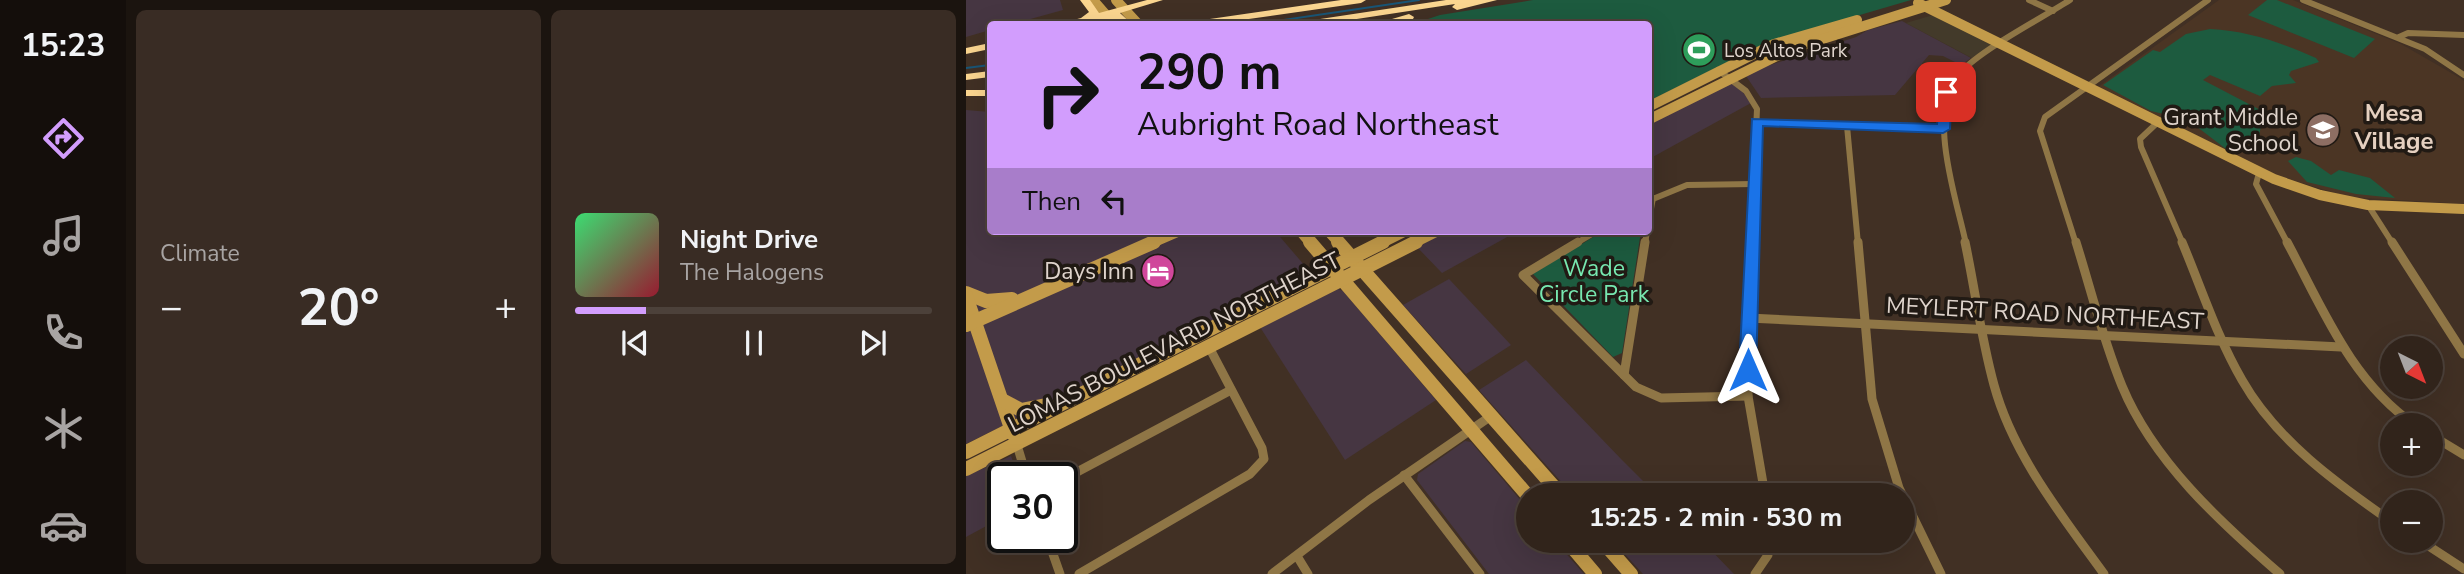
<!DOCTYPE html>
<meta charset="utf-8">
<style>
body{margin:0;font-family:"Nunito Sans",sans-serif;background:#392c24;color:#f1f3f6;height:100vh;display:flex;flex-direction:column;font-size:26px;white-space:nowrap}
*{box-sizing:border-box;margin:0}
p{font-size:23px;color:#a8a4a3}
.icon{flex:none;width:38px;height:38px;fill:none;stroke:currentColor;stroke-width:2;stroke-linecap:round;stroke-linejoin:round}
.map{position:relative;flex:1;overflow:hidden}
.drawer{display:flex;flex-direction:column;gap:10px;padding:10px;background:#1b140f;width:840px}
.drawer>*{flex:none}
.banner{position:absolute;left:21px;top:21px;width:665px;height:214px;border-radius:7px;box-shadow:0 7px 28px #0002,0 0 0 2px #4c413a;background:#d29dfd;color:#111;overflow:hidden}
.needle{width:46px;rotate:138deg}
.buttons{position:absolute;left:1414px;top:336px;display:grid;gap:14px}
.buttons a{display:grid;place-items:center;width:63px;height:63px;border-radius:50%;background:#31241b;box-shadow:0 7px 28px #0002,0 0 0 2px #4c413a;font-size:35px}
.speed{position:absolute;left:21px;top:462px;display:flex;gap:14px;font-size:35px;font-weight:700;text-align:center}
.speed>*{display:grid;place-content:center;width:91px;height:91px;border-radius:50%;background:#31241b;box-shadow:0 7px 28px #0002,0 0 0 2px #4c413a;line-height:1}
.speed .limit{border:4px solid #111;border-radius:10px;background:#fff;color:#111}
.pin{position:absolute;display:grid;place-items:center;width:60px;height:60px;color:#fff;margin:-30px;border-radius:14px;box-shadow:0 4px 10px #0006}
.me{position:absolute;width:77px;margin:-38px;rotate:0deg;stroke-linejoin:round;filter:drop-shadow(0 0 5px #0008)}
.turn{display:flex;align-items:center;gap:24px;height:147px;padding:0 35px;font-size:32px}
.turn .icon{width:91px;height:91px;stroke-width:2.5}
.turn b{display:block;font-size:49px;line-height:60px}
.then{display:flex;align-items:center;height:66px;padding:0 35px;background:#0003;gap:14px;font-size:26px}
.big{font-size:52px;font-weight:700;line-height:1.1}
.drawer .card{flex:1;display:flex;flex-direction:column;justify-content:center;gap:10px;min-width:0;padding:0 24px;border-radius:10px;background:#392c24}
.song{display:flex;align-items:center;gap:21px}
.cover{width:84px;height:84px;border-radius:10px;background:linear-gradient(135deg,hsl(140 70% 55%),hsl(350 70% 35%))}
.played{height:7px;border-radius:4px;background:linear-gradient(90deg,#d29dfd 20%,#4c413a 20%)}
.keys{display:flex;justify-content:space-around;direction:ltr}
.heat{display:flex;justify-content:space-between;align-items:center;font-size:38px;direction:ltr}
.drawer .tiles{flex:1;display:grid;gap:10px;grid-template-columns:repeat(2,1fr)}
.trip{position:absolute;left:550px;top:483px;width:399px;height:70px;border-radius:35px;background:#31241b;box-shadow:0 7px 28px #0002,0 0 0 2px #4c413a;font-weight:700;line-height:70px;text-align:center}
main{display:flex;flex:1;min-height:0}
.tabs{display:flex;flex-direction:column;width:126px;justify-content:space-around;align-items:center;background:#140e0b;color:#a8a4a3}
.tabs .icon{width:49px;height:49px}
.tabs .current{color:#d29dfd}
.tabs b{font-size:32px;color:#f1f3f6}
.map>svg:first-child{display:block}
.commercial{fill:#463642}
.industrial{fill:#433a2a}
.built{fill:#4b3524}
.green{fill:#1d5b3f}
.lines{fill:none;stroke-linecap:round;stroke-linejoin:round}
.stream{stroke:#195576;stroke-width:2}
.street-far1{stroke:#8f7646;stroke-width:6}
.street{stroke:#8f7646;stroke-width:9}
.secondary-far1{stroke:#c39b4a;stroke-width:10}
.secondary{stroke:#c39b4a;stroke-width:14}
.highway{fill:#fbd690;fill-rule:evenodd}
.route{fill:#1a73e8;stroke:#114b97;stroke-width:2}
.labels{text-anchor:middle;stroke-width:7;stroke-linejoin:round;paint-order:stroke}
.far-poi-label{font-size:19px;fill:#dfd4cc;stroke:#211a14;text-anchor:start}
.poi-label{font-size:23px;fill:#dfd4cc;stroke:#211a14;text-anchor:end}
.park-label{font-size:23px;fill:#77e8b0;stroke:#211a14}
.street-label{font-size:23px;fill:#dfd4cc;stroke:#211a14}
.neighbourhood-label{font-size:24px;font-weight:bold;fill:#e5d0c0;stroke:#211a14}
</style>
<main>
<nav class="tabs">
<b>15:23</b>
<svg class="icon current" aria-label="directions" viewBox="0 0 24 24"><path d="M12 3l9 9-9 9-9-9zM9 14v-3h6M13 9l2 2-2 2"/></svg>
<svg class="icon" aria-label="music" viewBox="0 0 24 24"><path d="M9 18V5l10-2v13"/><circle cx="6" cy="18" r="3"/><circle cx="16" cy="16" r="3"/></svg>
<svg class="icon" aria-label="phone" viewBox="0 0 24 24"><path d="M5 4h4l2 5-3 2q2 4 5 5l2-3 5 2v4C11 20 4 13 5 4z"/></svg>
<svg class="icon" aria-label="climate" viewBox="0 0 24 24"><path d="M12 3v18M4 7l16 10M4 17L20 7"/></svg>
<svg class="icon" aria-label="car" viewBox="0 0 24 24"><path d="M5 17H2v-5l4-1 3-4h7l3 4 3 1v5h-3M9 17h6M6 11h13"/><circle cx="7" cy="17" r="2"/><circle cx="17" cy="17" r="2"/></svg>
</nav>
<section class="drawer">
<div class="tiles">
<div class="card"><p>Climate</p>
<div class="heat"><a>−</a><b class="big">20°</b><a>+</a></div>
</div>
<div class="card">
<div class="song"><i class="cover"></i><div><b>Night Drive</b><p>The Halogens</p></div></div>
<div class="played"></div>
<div class="keys"><svg class="icon" aria-label="previous" viewBox="0 0 24 24"><path d="M18 5L8 12l10 7zM5 5v14"/></svg><svg class="icon" aria-label="pause" viewBox="0 0 24 24"><path d="M8 5v14M16 5v14"/></svg><svg class="icon" aria-label="next" viewBox="0 0 24 24"><path d="M6 5l10 7-10 7zM19 5v14"/></svg></div>
</div>
</div>
</section>
<div class="map">
<svg width="1498" height="574" viewBox="0 0 1498 574">
<rect width="100%" height="100%" fill="#413024"/>
<g class="commercial">
<path d="M0,0H94L97,10L46,24H24V30L0,37Z"/>
<path d="M936,21L1005,58L995,65L977,56L963,55L929,95L795,98L780,76L801,66L890,37L902,30Z"/>
<path d="M763,82L776,91L785,103L683,159V123Z"/>
<path d="M0,110L24,112V231H309L345,273L0,444Z"/>
<path d="M482,231H552L476,273L451,247Z"/>
<path d="M483,279L545,345L500,374L437,305Z"/>
<path d="M372,289L377,291L470,400L379,460L294,327Z"/>
<path d="M560,360L656,460L691,495H607L513,390Z"/>
<path d="M499,441L505,442L562,509V541H589L618,574H523L451,480L452,474Z"/>
<path d="M45,456L53,478H37V517L0,537V476Z"/>
<path d="M647,541H736L768,574H677Z"/>
</g>
<path class="industrial" d="M967,15L1026,45L1006,58L940,23Z"/>
<path class="built" d="M1253,0H1327L1435,44L1494,78L1498,81V204L1382,197L1299,172L1132,87Z"/>
<g class="green">
<path d="M567,0H945L802,42L683,101L682,24H447L474,15Z"/>
<path d="M1301,0H1311L1409,39L1388,58L1282,15Z"/>
<path d="M1244,29C1282,31 1314,42 1350,58L1353,62L1325,71L1323,75L1330,83L1306,86L1294,96L1244,75L1237,80L1302,114L1296,121L1293,136L1260,149L1222,120L1185,111L1137,85L1187,50L1194,52L1220,34Z"/>
<path d="M1330,157L1345,161L1365,175L1373,170L1404,178L1429,198L1390,194L1341,182L1322,161Z"/>
<path d="M637,231H675L656,353L647,357L567,274Z"/>
</g>
<g class="lines">
<g class="stream">
<path d="M291,24L453,0"/>
<path d="M436,24L452,20"/>
<path d="M0,68L24,65"/>
</g>
<g class="street-far1">
<path d="M1063,0L1087,11"/>
<path d="M1337,0L1459,49L1498,75"/>
<path d="M1433,37L1442,33L1498,35"/>
<path d="M752,70L780,91L791,109L785,244"/>
<path d="M791,122L977,129"/>
<path d="M1192,122L1174,139L1175,147L1217,244"/>
<path d="M881,126L892,244"/>
<path d="M1293,173L1290,184L1322,244"/>
<path d="M682,201L721,185L788,184"/>
<path d="M1402,205L1427,244"/>
<path d="M682,225L687,198"/>
<path d="M609,244L631,231"/>
<path d="M679,244L681,231"/>
<path d="M1000,244C990,196 959,112 995,72C1016,49 1076,18 1104,0"/>
<path d="M1110,244L1074,131L1079,117L1242,0"/>
</g>
<g class="street">
<path d="M612,242L557,275L670,387L695,398L782,396"/>
<path d="M785,242L782,396L799,495"/>
<path d="M892,242L906,399L933,488L975,574"/>
<path d="M999,242C1009,289 1015,338 1028,385C1047,455 1096,516 1138,574"/>
<path d="M1110,242C1125,290 1137,340 1156,386C1187,461 1254,522 1314,574"/>
<path d="M1216,242C1235,287 1251,337 1276,380C1310,440 1370,483 1426,522"/>
<path d="M1321,242C1357,309 1385,381 1449,425"/>
<path d="M1426,242L1498,354"/>
<path d="M782,318L1375,347"/>
<path d="M658,375L679,242"/>
<path d="M1465,435L1498,455"/>
<path d="M51,445L61,478"/>
<path d="M438,475L514,574"/>
<path d="M96,480L265,390"/>
<path d="M81,537L94,574"/>
<path d="M1455,541L1498,569"/>
<path d="M331,556L342,574"/>
<path d="M113,574L284,474L298,459L296,448L243,347"/>
<path d="M306,574L403,500L525,416"/>
<path d="M789,574L802,555L803,541"/>
</g>
<g class="secondary-far1">
<path d="M127,0L148,24"/>
<path d="M150,0L172,24"/>
<path d="M952,3L1308,179L1354,195L1402,205L1498,209"/>
<path d="M682,107L808,44L891,20"/>
<path d="M682,120L825,49L980,0"/>
<path d="M334,231L345,244"/>
<path d="M362,231L374,244"/>
<path d="M184,244L214,231"/>
<path d="M414,244L440,231"/>
<path d="M446,244L472,231"/>
</g>
<g class="secondary">
<path d="M344,242L562,496"/>
<path d="M372,242L595,495"/>
<path d="M0,293L20,301L46,299"/>
<path d="M0,296L47,434"/>
<path d="M0,325L188,242"/>
<path d="M36,400L55,410L80,405"/>
<path d="M0,452L417,242"/>
<path d="M0,469L450,242"/>
<path d="M601,541L629,574"/>
<path d="M636,541L665,574"/>
</g>
<g class="highway">
<path d="M114,0H124L133,13L181,0H197L154,13L166,24H156L150,19C132,18 117,24 99,24L100,22L115,18L123,12Z"/>
<path d="M375,0H400L395,3L247,24H225L230,21Z"/>
<path d="M480,0H531L491,10L486,7L489,4L358,24H336L341,21Z"/>
<path d="M443,14L448,17L447,19L425,24H409Z"/>
<path d="M24,43V49L0,54V48Z"/>
<path d="M24,71V77L0,80V74Z"/>
<rect x="0" y="90" width="24" height="6"/>
</g>
</g>
<path class="route" d="M975,90L986,92L984,129L977,133L797,126L790,370L782,377L775,375L773,370L786,119L971,124Z"/>
<defs>
<g id="stadium-disc" transform="scale(1.75)"><circle r="9.5" fill="#2e9e5b" stroke="#211a14"/><path d="M0-5a6.5 5 0 1 0 0 10a6.5 5 0 1 0 0-10ZM-3.5-1.8h7v3.6h-7Z" fill="#fff"/></g>
<g id="school-disc" transform="scale(1.75)"><circle r="9.5" fill="#8d6e63" stroke="#211a14"/><path d="M0-5L7-2L0 1L-7-2ZM-4 1L0 2.5L4 1V4Q0 6-4 4Z" fill="#fff"/></g>
<g id="hotel-disc" transform="scale(1.75)"><circle r="9.5" fill="#d1479c" stroke="#211a14"/><path d="M-6-4.5h1.5V1H6V5H4.5V3h-9V5H-6ZM-4 0a1.8 1.8 0 1 1 3.6 0ZM.5 0V-2.5h3Q6-2.5 6 0Z" fill="#fff"/></g>
</defs>
<g fill-rule="evenodd">
<use href="#stadium-disc" x="733" y="50"/>
<use href="#school-disc" x="1357" y="130"/>
<use href="#hotel-disc" x="192" y="271"/>
</g>
<g class="labels">
<g class="far-poi-label">
<text x="758" y="57">Los Altos Park</text>
</g>
<g class="poi-label">
<text x="1332" y="125">Grant Middle<tspan x="1332" dy="26">School</tspan></text>
<text x="168" y="279">Days Inn</text>
</g>
<g class="park-label">
<text x="628" y="276">Wade<tspan x="628" dy="26">Circle Park</tspan></text>
</g>
<g class="street-label">
<text transform="translate(1079 313) rotate(3)" y="8">MEYLERT ROAD NORTHEAST</text>
<text transform="translate(208 342) rotate(-27)" y="8">LOMAS BOULEVARD NORTHEAST</text>
</g>
<g class="neighbourhood-label">
<text x="1428" y="121">Mesa<tspan x="1428" dy="28">Village</tspan></text>
</g>
</g>
</svg>
<div class="buttons">
<a><svg class="needle" viewBox="-14 -14 28 28"><path d="M0-13l5 13h-10z" fill="#e53935"/><path d="M0 13l5-13h-10z" fill="#a8a4a3"/></svg></a>
<a>+</a>
<a>−</a>
</div>
<div class="speed"><div class="limit">30</div></div>
<div class="pin" style="left:980px;top:92px;background:#d93025"><svg class="icon" aria-label="arrive" viewBox="0 0 24 24"><path d="M6 21V4h12l-3 4 3 4H6"/></svg></div>
<svg class="me" style="left:782px;top:370px" viewBox="-20 -20 40 40"><path d="M0-17L14 15 0 8-14 15z" fill="#1a73e8" stroke="#fff" stroke-width="4"/></svg>
<div class="trip">15:25 · 2 min · 530 m</div>
<div class="banner">
<div class="turn"><svg class="icon" aria-label="right" viewBox="0 0 24 24"><path d="M7 20v-9h11M14 6l5 5-5 5"/></svg><div><b>290 m</b>Aubright Road Northeast</div></div>
<div class="then">Then<svg class="icon" aria-label="left" viewBox="0 0 24 24"><path d="M17 20v-9H6M10 6l-5 5 5 5"/></svg></div>
</div>
</div>
</main>
